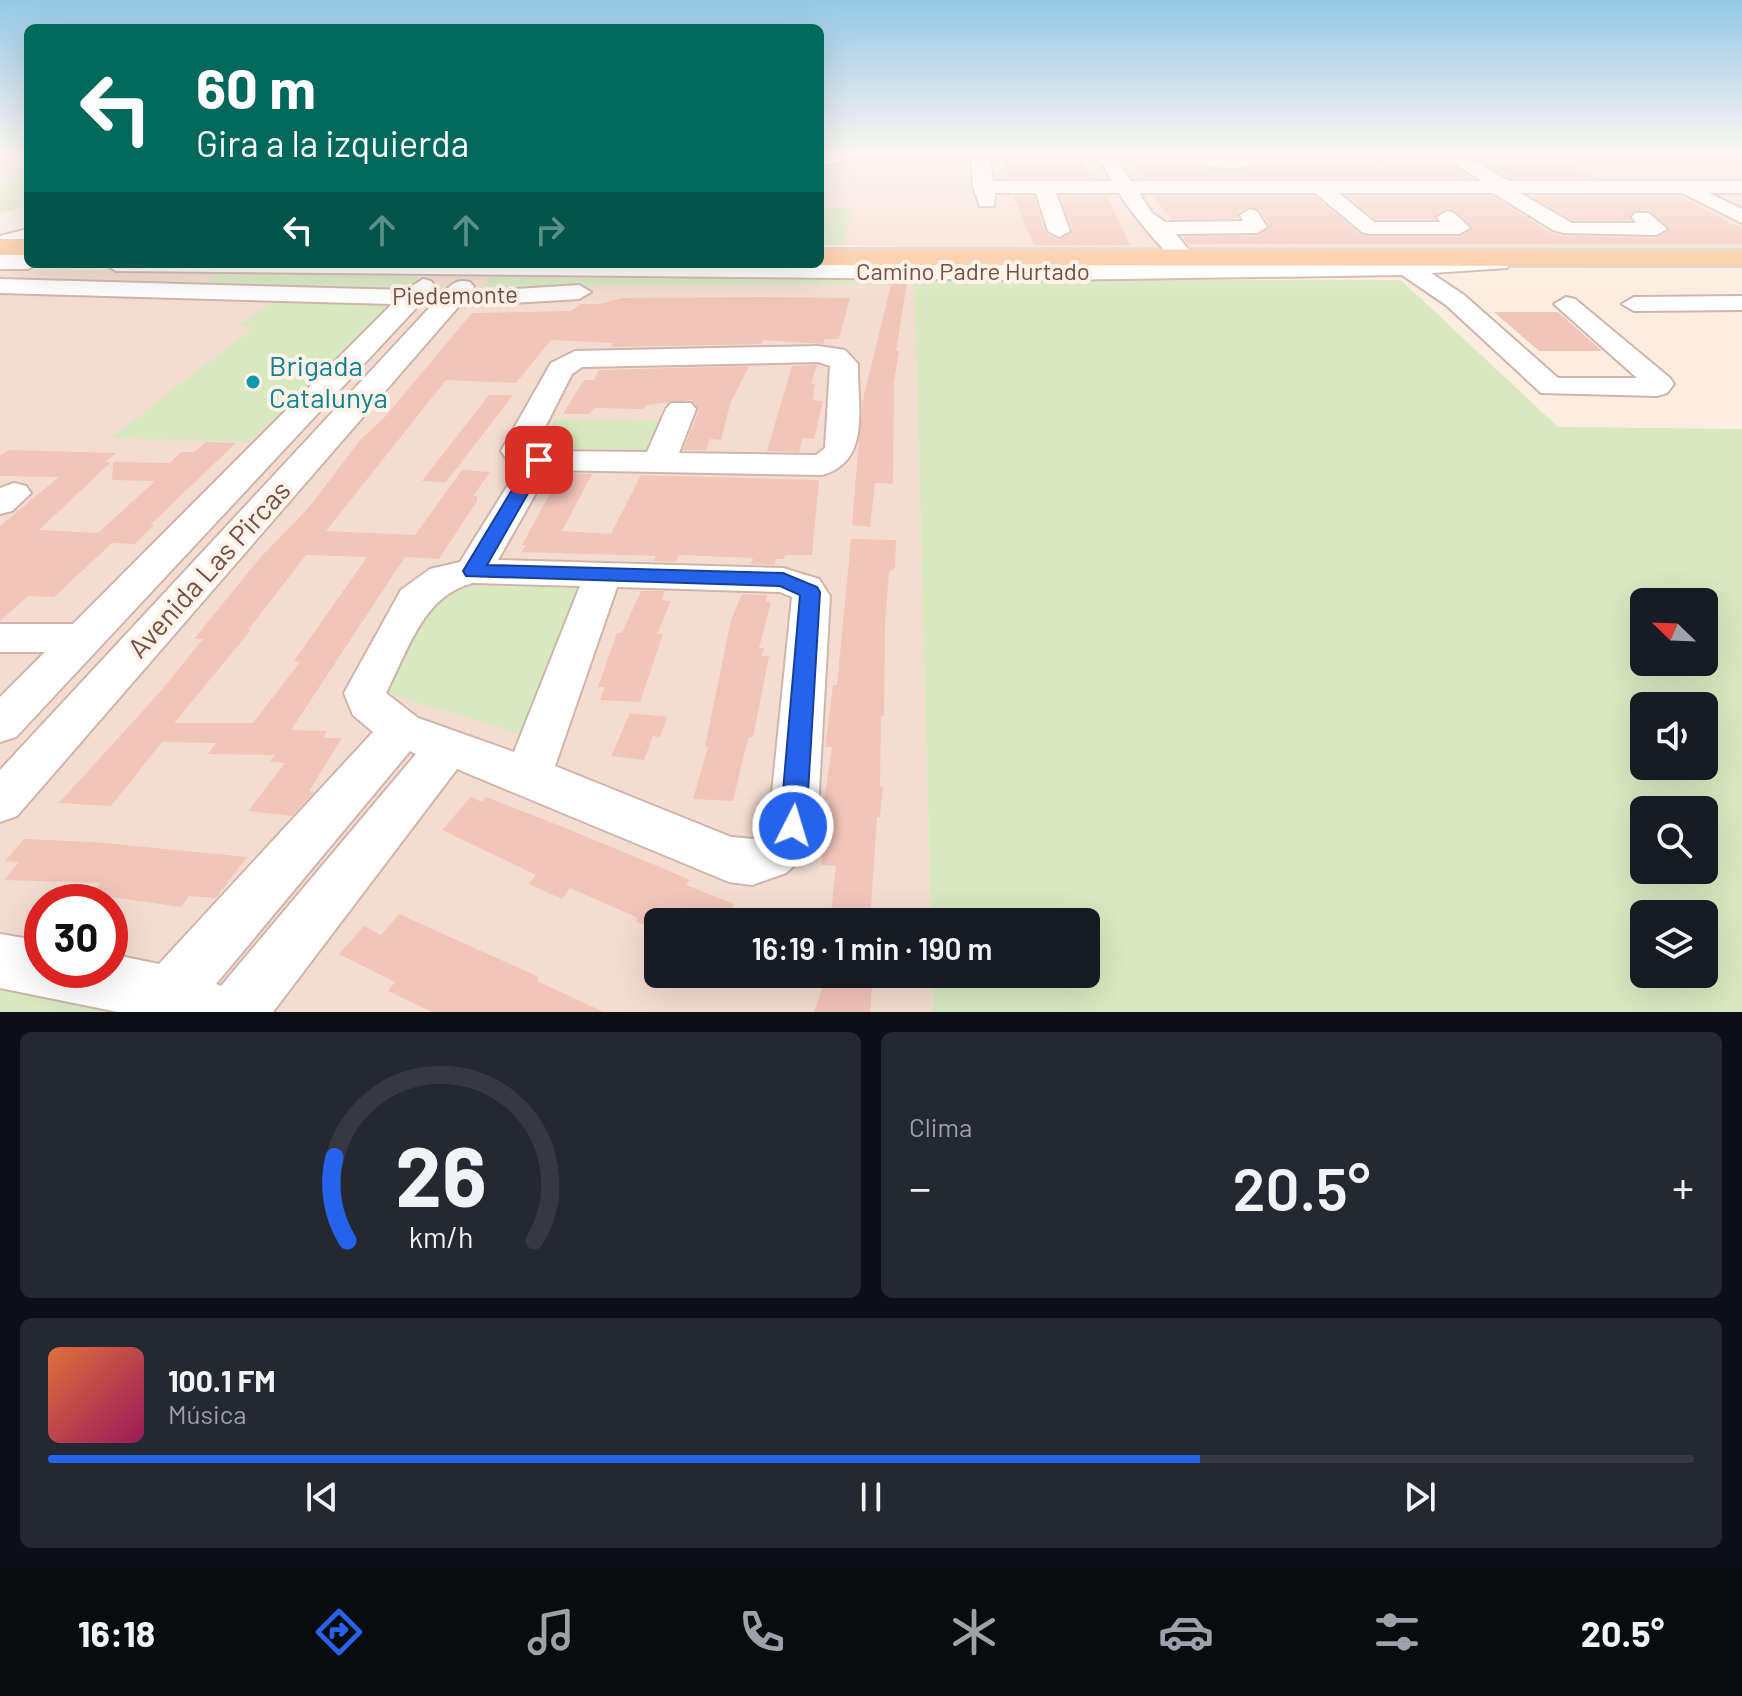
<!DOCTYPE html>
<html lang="es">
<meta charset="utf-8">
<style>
body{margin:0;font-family:Barlow,sans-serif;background:#242831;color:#f1f3f6;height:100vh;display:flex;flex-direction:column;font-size:30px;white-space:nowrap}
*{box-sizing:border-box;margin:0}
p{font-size:26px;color:#9ea1a6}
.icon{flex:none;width:44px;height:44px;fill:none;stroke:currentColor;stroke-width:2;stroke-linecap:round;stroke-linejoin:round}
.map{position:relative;height:1012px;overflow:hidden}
.panel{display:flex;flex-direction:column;gap:20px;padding:20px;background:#0d0f14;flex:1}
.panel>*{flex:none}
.top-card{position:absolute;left:24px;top:24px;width:800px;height:244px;border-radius:12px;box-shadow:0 8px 32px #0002;background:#00695c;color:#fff;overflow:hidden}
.needle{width:52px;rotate:293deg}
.controls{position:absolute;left:1630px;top:588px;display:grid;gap:16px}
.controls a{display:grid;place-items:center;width:88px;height:88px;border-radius:12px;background:#171b24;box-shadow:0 8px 32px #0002;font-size:40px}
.speed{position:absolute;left:24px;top:884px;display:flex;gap:16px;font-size:40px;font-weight:700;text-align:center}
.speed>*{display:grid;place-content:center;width:104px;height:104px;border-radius:50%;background:#171b24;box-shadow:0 8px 32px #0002;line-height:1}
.speed .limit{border:12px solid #d22;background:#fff;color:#111}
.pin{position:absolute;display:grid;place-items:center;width:68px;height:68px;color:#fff;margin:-34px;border-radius:16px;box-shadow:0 4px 12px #0006}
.me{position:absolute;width:88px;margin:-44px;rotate:5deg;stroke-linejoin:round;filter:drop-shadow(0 0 6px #0008)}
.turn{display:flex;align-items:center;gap:28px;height:168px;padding:0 40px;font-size:36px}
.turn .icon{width:104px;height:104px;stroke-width:2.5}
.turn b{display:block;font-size:56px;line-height:68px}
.lanes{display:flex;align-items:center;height:76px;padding:0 40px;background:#0003;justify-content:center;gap:40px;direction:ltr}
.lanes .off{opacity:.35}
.big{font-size:60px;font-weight:600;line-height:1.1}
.panel .tile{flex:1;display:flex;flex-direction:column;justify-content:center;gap:12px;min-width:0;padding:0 28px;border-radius:12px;background:#242831}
.panel .dial{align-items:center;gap:0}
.dial svg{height:208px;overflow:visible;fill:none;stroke:#363941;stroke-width:7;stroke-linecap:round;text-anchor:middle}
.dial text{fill:#f1f3f6;stroke:none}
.song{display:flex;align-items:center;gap:24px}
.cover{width:96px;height:96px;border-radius:12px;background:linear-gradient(135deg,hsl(20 70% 55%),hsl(330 70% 35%))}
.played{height:8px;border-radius:4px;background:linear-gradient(90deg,#2563eb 70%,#363941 70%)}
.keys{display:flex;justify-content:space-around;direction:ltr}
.heat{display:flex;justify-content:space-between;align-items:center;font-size:44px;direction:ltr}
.panel .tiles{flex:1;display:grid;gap:20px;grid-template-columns:1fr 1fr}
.tile:last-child{grid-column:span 2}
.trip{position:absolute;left:644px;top:908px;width:456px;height:80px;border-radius:12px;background:#171b24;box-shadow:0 8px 32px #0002;font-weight:600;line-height:80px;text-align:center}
.dock{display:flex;height:128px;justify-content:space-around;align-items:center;background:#090b0e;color:#9ea1a6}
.dock .icon{width:56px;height:56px}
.dock .current{color:#2563eb}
.dock b{font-size:36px;color:#f1f3f6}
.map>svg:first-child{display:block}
.residential{fill:#f4ddd0;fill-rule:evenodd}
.green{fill:#d8e9c0;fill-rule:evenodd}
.building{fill:#f2c5b9;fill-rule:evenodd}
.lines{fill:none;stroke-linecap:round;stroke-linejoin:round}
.minor-casing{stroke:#cfb5ab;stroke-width:4}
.major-casing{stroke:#d8cecc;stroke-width:4}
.minor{fill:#fff;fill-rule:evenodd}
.major{fill:#fbc599;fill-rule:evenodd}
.route{fill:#2563eb;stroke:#184099;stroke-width:2}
.culture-dot{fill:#0f9aa8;stroke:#fff2e8;stroke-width:3}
.labels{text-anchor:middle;stroke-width:8;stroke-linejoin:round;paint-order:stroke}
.far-street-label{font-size:24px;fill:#735048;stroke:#fff2e8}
.culture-label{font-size:28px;fill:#0d838f;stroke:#fff2e8;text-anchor:start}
.street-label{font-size:28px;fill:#735048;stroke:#fff2e8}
</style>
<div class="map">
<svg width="1742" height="1012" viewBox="0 0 1742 1012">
<rect width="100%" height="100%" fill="#fcede1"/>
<g class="residential">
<path d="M820,156H1742V251H1007L842,245L851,210L820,208Z"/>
<path d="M0,269L914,279L931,922H658V974H932L933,1012H0ZM42,902H110V970H42Z"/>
</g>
<g class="green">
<path d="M0,156H28V205L0,214Z"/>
<path d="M820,208L852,209L842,245H820Z"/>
<path d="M220,272L421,277L405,293L197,288Z"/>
<path d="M492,277L907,281V285H620L475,293Z"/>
<path d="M914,279L1401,280L1558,427L1742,429V1012H933L932,974H1086V922H931ZM1644,602H1704V662H1644ZM1644,706H1704V766H1644ZM1644,810H1704V870H1644ZM1644,914H1704V974H1644Z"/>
<path d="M271,302L396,304L249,442L110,438L253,328L239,325Z"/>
<path d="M555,419L660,421L648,450L539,448Z"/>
<path d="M445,585L584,588L523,735L384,692Z"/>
<path d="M0,972L181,1012H0Z"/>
</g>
<g class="building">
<path d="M1002,156H1080L1092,178H1008Z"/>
<path d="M1129,156H1181L1187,163L1231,171L1254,164L1387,167L1372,156H1441L1472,178H1141Z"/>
<path d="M1471,156H1553L1596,178H1510Z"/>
<path d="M1013,196H1034L1045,232L1058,240L1073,232L1060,196H1107L1130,245H1034Z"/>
<path d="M1152,196H1314L1360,234L1369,237H1459L1473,228L1456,211L1448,208L1435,214V219H1375L1347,196H1492L1551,233L1563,236L1656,238L1670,229L1649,210L1633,211L1630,220H1573L1531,196H1680L1742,229V244H1188L1183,237L1257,236L1270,225L1260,209L1251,206L1238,212V218L1171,219Z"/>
<path d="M892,281L907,282L896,351H899L894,382L893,484L875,483L870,527L852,525L862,403Z"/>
<path d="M764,297L850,298L839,339H825L823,344L763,340L761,344L611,347L613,343L551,340L516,383L446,380L326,531L415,535L462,470L490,472L473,496H477V501L439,559L405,557L291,730L327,731L323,738H342L309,791L314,792L292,816L248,811L285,763L270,762L275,755L208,754L216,743L162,742L111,806L59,803L160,692L203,639H194L259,559L311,505L360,440L383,419L472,313L571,311L581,304H600L622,298ZM306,555L367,557L294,661L300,662L253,723H174L251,630H248Z"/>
<path d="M1494,312H1558L1602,351H1539Z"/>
<path d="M817,365L811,384H815L813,400L823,401L814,439L803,438L799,452L767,451L792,366Z"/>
<path d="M749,366L730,404L721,440L710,439L706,450H683L699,410L691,400L646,405L643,409L594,408L590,414H563L581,385L585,380H594L599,370Z"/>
<path d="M489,395H513L446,482L422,481Z"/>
<path d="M206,442L236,443L150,525H154L135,544L112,543L54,597L28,596L0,621V526L59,477L0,476V456L8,450L116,453L105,462H111L39,530L98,533L155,481L112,480L113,462L170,463L181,452H194Z"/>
<path d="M567,473L592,474L562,531L611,534L641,475L819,480L812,555H785L784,559H776L775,565L751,564L753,558L679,555L676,562L654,561L656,556L522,552L526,545H522L559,477Z"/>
<path d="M851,539L896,540L895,568L889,572L885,625L884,716H881L880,787H883L880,817H877L870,922H830L836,866L821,865L829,801L824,800L832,747H825L833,685H837Z"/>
<path d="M641,591H665L662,600L671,601L657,634H663L640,702L600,700L605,687H598L617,633H622Z"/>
<path d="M742,594L767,595L766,602H771L759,648H764L762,656H769L757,717L753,737H749L745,750L733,801L693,799L708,747H705L731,620Z"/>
<path d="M630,713L667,717L660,737L653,736L644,760L611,756Z"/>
<path d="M471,797L482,802L486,797L558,825L672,872L690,880L686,885L734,904L726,922H658L657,931L636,921L638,918L570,888L562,899L529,884L536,875L442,830Z"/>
<path d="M24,839L94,842L247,857L216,898L189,896L181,907L91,894L100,883L4,880L19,862L5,861Z"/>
<path d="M399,914L539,977L537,981L604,1012H432L388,991L395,982L339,954L364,926L381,935Z"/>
<path d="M827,974H873L870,1012H814Z"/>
</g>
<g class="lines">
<g class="minor-casing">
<g id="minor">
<path d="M820,156H856L853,160L820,166Z"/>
<path d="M971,156H989L993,181H1112L1097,156H1115L1131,181H1482L1444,156H1465L1509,181H1742V193H1709L1742,209V223L1682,193H1520L1572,223H1636L1632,217L1635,213H1649L1667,229L1656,235L1564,233L1553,230L1493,193H1339L1374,222H1440L1437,217L1447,211L1454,213L1470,228L1459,234H1369L1362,232L1315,193H1139L1152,213L1165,222L1243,221L1240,215L1250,209L1257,211L1267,227L1257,233L1176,234L1195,258L1184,265C1169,261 1128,208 1119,193H1056L1070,231L1059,237L1048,231L1036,193H995L994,206H980L973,187Z"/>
<path d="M1192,156H1245L1253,161C1239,173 1205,168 1192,156Z"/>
<path d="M28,229V242L0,250V236Z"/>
<path d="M0,255H28V264H38L28,269H0Z"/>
<path d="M1499,256L1510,263L1507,268L1431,273L1464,295L1558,378H1637L1554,304L1566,297L1575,299L1670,378L1674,384L1667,393L1657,396L1541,393L1446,305L1402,275L1051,280L116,271L105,264L1200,265Z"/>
<path d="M0,279L406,290L423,279L431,281L435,286L432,290L445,291C454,282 458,279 470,282L474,287L471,292L579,285L591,292L579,299L459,306L17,816L0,822V770L432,305H419L16,737L0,742V697L45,652H0V624H73L392,304L0,293Z"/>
<path d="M1742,296V310L1634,311L1622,304L1634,297Z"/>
<path d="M818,346L845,350L858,364C857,405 872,462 822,475L549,470L498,560L783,568L819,579L830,596L817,826L799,861L786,873L752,885L729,882L457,769L273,1012H118L0,988V934L42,941V970H110V954L159,964L373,732L353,715L344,693L401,590L430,569L460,562L521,464L506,458L501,451L551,363L575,351ZM818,362L830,366L825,448L816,455L679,453L696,409L691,403H671L666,409L647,452L543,451L535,447L572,374L582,367ZM473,583L580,586L514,752L418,718L386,693C408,651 423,595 473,583ZM617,587L780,592L792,597L769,822L754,839L731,837L555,766ZM410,751L416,754L221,986L216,984Z"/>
<path d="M14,483L26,486L31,493L12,511L0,514V488Z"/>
</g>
</g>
<g class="major-casing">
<g id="major">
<rect x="0" y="239" width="28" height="16"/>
<path d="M820,249L1742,250V266L820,265L815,264H820Z"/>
</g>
</g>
<use href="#minor" class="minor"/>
<use href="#major" class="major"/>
</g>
<linearGradient id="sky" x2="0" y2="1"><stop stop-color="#94c8e6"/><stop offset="0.52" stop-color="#fef7f2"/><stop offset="1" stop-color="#fef7f2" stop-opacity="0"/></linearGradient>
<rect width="1742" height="298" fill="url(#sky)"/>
<path class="route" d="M539,455L547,460L487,565L783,573L817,587L820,592L806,826L802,834L793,837L784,834L780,826L800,595L780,586L466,576L463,571L530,460Z"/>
<circle class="culture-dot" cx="253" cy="382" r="8"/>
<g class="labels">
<g class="far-street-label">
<text x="973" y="280">Camino Padre Hurtado</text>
<text transform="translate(455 296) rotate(-1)" y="8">Piedemonte</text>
</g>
<g class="culture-label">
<text x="269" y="376">Brigada<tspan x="269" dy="32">Catalunya</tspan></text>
</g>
<g class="street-label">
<text transform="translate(209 569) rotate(-48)" y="10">Avenida Las Pircas</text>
</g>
</g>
</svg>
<div class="controls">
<a><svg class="needle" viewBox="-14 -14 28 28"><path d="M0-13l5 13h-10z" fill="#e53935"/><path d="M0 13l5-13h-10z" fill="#9ea1a6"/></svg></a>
<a><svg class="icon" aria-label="sound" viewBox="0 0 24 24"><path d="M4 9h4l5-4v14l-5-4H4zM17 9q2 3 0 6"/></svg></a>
<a><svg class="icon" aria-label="search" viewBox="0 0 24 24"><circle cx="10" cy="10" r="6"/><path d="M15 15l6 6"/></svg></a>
<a><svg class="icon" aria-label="layers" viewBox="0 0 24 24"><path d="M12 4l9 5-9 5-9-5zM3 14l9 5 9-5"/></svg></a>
</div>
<div class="speed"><div class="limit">30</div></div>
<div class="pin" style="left:539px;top:460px;background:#d93025"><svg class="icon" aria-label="arrive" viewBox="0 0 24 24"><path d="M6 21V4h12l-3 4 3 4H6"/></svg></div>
<svg class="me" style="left:793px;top:826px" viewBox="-20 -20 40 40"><circle r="17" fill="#2563eb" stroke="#fff" stroke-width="3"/><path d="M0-11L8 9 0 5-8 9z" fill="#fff"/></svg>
<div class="trip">16:19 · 1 min · 190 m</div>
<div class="top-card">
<div class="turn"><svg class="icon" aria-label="left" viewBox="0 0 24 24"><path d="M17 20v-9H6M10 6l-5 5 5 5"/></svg><div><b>60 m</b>Gira a la izquierda</div></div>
<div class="lanes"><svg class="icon" aria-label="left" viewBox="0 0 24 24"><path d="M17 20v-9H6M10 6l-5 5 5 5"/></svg><svg class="icon off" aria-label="ahead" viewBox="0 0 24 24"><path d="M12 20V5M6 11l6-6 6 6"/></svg><svg class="icon off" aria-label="ahead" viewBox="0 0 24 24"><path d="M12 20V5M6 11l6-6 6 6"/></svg><svg class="icon off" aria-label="right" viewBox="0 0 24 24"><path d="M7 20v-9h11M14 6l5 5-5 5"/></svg></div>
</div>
</div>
<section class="panel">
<div class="tiles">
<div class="tile dial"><svg viewBox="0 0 100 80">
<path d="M14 69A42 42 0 1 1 86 69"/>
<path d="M14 69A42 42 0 0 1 9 37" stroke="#2563eb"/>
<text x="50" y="56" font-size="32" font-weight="700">26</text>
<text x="50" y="72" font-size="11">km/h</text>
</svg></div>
<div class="tile"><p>Clima</p>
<div class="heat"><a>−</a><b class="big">20.5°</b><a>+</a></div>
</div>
<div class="tile">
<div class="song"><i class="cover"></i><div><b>100.1 FM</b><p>Música</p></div></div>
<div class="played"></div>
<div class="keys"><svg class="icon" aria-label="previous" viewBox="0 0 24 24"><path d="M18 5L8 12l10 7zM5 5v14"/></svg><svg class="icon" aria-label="pause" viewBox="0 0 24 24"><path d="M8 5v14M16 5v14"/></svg><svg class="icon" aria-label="next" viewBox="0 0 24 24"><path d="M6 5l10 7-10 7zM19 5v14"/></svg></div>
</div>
</div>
</section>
<nav class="dock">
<b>16:18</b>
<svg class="icon current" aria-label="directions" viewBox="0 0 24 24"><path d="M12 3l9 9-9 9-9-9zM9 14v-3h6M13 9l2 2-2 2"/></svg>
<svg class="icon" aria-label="music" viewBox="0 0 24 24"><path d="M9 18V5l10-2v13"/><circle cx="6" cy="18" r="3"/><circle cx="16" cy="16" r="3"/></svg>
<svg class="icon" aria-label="phone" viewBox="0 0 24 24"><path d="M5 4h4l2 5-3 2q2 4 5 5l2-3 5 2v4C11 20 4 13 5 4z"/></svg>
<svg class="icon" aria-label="climate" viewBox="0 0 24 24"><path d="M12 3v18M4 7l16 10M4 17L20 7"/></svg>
<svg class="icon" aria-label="car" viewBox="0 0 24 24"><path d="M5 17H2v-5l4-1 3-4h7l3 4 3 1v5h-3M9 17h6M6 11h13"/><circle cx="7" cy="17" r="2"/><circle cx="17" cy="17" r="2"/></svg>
<svg class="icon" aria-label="filters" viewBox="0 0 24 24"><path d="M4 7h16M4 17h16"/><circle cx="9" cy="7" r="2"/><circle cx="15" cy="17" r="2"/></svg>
<b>20.5°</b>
</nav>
